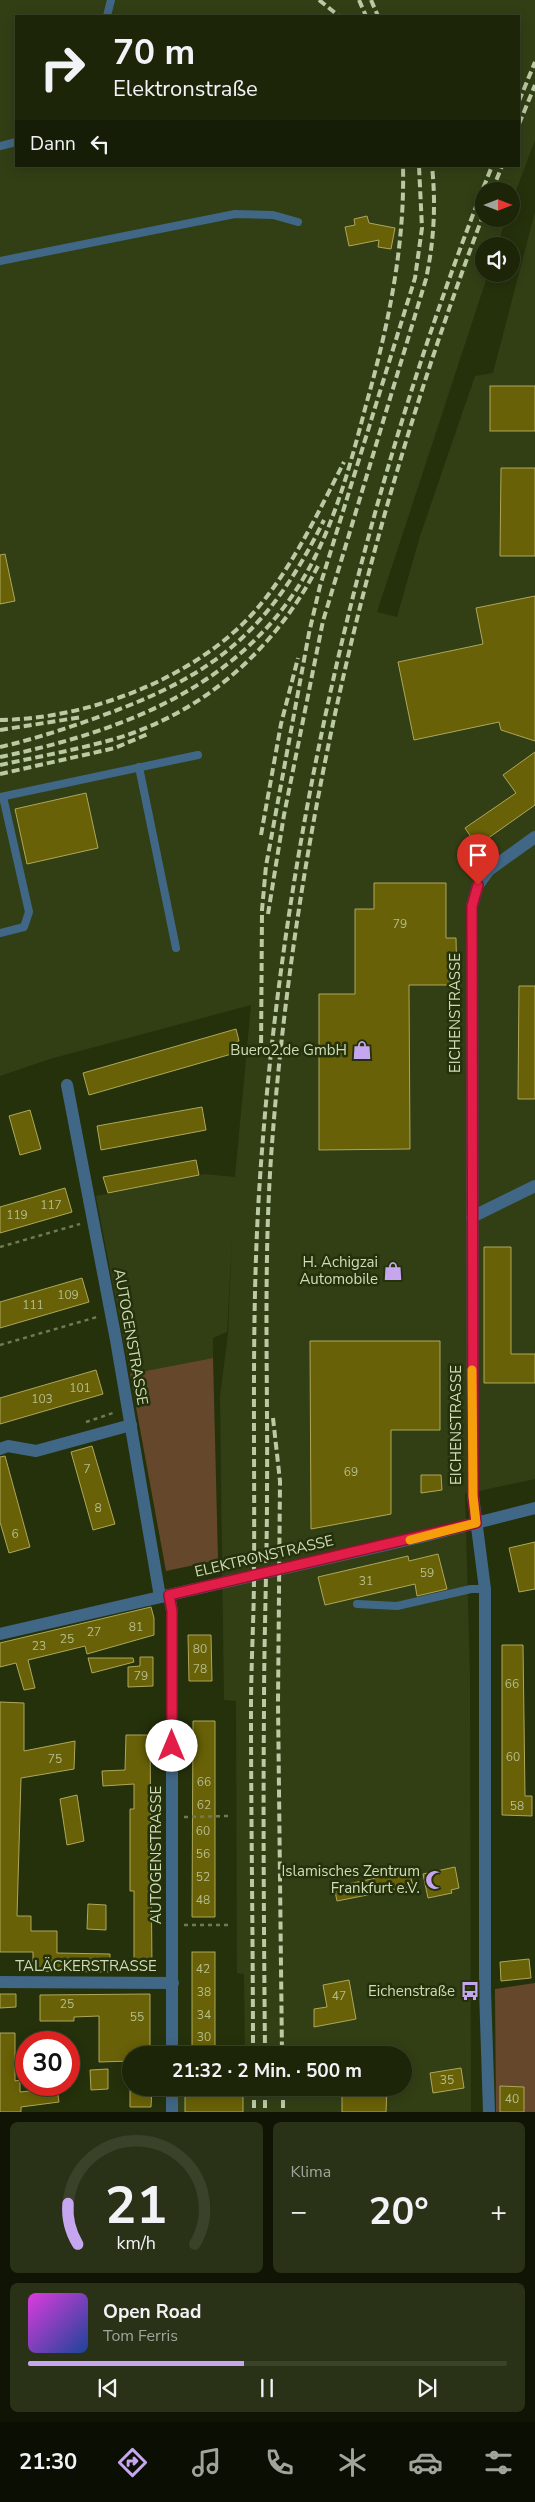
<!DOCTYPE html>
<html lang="de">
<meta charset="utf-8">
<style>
body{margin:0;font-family:"Nunito Sans",sans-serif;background:#293116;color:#f1f3f6;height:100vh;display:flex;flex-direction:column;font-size:19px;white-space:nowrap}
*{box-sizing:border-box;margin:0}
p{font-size:16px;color:#a0a59c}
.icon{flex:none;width:28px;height:28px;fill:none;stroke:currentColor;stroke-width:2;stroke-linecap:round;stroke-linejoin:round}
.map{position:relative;height:2112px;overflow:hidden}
.panel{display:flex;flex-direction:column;gap:10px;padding:10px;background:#0f1404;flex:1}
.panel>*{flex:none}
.hud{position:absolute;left:15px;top:15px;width:505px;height:152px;border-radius:0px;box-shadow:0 2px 12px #0003,0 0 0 1px #3a4229;background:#1c2508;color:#f1f3f6;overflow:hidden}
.needle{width:32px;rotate:90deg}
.buttons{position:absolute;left:475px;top:182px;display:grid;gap:10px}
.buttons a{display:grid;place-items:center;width:45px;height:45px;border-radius:50%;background:#1c2508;box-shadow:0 2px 12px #0003,0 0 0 1px #3a4229;font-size:25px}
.speed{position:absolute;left:15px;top:2031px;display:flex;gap:10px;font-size:25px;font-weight:700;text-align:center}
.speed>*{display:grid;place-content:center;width:65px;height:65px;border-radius:50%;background:#1c2508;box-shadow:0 2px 12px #0003,0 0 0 1px #3a4229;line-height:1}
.speed .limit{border:8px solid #d22;background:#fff;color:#111}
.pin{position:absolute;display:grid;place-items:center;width:42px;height:42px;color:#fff;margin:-51px -21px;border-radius:50% 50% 50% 0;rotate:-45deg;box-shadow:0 0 5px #0007}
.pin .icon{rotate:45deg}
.me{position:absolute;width:55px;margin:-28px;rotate:0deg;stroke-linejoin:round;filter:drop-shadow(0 0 4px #0008)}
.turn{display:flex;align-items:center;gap:18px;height:105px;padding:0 15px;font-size:22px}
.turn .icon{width:65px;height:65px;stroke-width:2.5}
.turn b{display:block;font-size:35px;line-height:42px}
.then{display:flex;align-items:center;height:48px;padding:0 15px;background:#0003;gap:10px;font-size:19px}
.big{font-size:38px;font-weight:700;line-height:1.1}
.panel .widget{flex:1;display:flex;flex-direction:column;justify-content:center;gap:8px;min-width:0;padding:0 18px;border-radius:8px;background:#293116}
.panel .dial{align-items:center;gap:0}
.dial svg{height:130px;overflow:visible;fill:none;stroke:#3a4229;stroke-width:7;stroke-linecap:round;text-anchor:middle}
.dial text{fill:#f1f3f6;stroke:none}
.song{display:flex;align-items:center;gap:15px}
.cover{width:60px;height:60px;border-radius:8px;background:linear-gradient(135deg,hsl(300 70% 55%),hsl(220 70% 35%))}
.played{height:5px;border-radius:2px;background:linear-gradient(90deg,#c7a6f0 45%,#3a4229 45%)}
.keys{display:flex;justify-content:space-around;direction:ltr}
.heat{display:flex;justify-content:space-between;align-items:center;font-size:28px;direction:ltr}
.panel .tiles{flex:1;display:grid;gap:10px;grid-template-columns:1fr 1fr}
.widget:last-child{grid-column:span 2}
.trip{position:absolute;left:122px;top:2046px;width:290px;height:50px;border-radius:25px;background:#1c2508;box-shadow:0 2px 12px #0003,0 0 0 1px #3a4229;font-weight:700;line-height:50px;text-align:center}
.menu{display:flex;height:80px;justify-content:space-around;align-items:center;background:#0b0f03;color:#a0a59c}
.menu .icon{width:35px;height:35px}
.menu .on{color:#c7a6f0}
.menu b{font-size:22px;color:#f1f3f6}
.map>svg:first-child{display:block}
.built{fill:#323f15;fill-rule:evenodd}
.green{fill:#65482b}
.building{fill:#686107;stroke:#aea75a}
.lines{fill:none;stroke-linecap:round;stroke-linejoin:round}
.path{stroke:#6e7b56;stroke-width:2.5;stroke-dasharray:4 4;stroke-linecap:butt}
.service{stroke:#416786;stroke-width:8}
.minor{stroke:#416786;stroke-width:12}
.rail{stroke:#bbc9a5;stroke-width:4;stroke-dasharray:8 4;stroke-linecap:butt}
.route-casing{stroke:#92132f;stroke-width:12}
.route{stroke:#e11d48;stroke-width:9}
.slow{stroke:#f59e0b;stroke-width:9}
.labels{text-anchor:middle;stroke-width:5;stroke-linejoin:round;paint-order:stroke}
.number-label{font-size:12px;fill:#b4bd8c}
.street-label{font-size:15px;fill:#cedcb8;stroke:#25310b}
.poi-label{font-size:15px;fill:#cedcb8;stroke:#25310b;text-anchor:end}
</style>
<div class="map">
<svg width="535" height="2112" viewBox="0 0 535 2112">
<rect width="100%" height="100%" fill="#25310b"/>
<path class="built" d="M0,0H535V140L511,204V191H484V219H506L497,246H484V274H488L377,612L397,617L420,536L475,376L493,373L535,212V1479L465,1494L470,1676L471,2112H178V2088H404V2055H245L244,1974L237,1973L236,1701L224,1700L220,1397L228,1334L232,1238L227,1332L213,1338V1358L130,1374L96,1196L205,1174L235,1177L251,1005L50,1059L0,1076ZM16,16H519V166H16Z"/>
<g class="green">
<path d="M213,1358L218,1560L166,1571L130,1374Z"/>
<path d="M535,1983V2112H496L495,1989Z"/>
</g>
<g class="building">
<path d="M367,216L369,223L395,228L391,249L378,247L379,240L349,246L345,227L355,225L354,219Z"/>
<rect x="490" y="386" width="45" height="45"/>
<path d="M501,468H535V556H500Z"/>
<path d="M5,554L15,601L0,604V555Z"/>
<path d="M535,596V741L501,730L499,722L414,740L398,662L483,644L476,608Z"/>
<path d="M535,752V805L477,846L465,828L516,793L503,775Z"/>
<path d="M86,793L98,848L27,864L15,809Z"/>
<path d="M374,883H446V938H456L457,985H409L410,1149L319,1150V994H355V909H374Z"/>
<path d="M519,986H535V1099H518Z"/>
<path d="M236,1029L239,1041L232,1043L235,1053L89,1095L83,1073Z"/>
<path d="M202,1107L206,1130L101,1150L97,1126Z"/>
<path d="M30,1110L41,1149L20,1155L9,1116Z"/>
<path d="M196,1160L199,1175L108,1193L103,1177Z"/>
<path d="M65,1188L72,1212L0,1233V1207Z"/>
<path d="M484,1247H511V1354H535V1383H484Z"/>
<path d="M82,1278L89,1302L0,1328V1302Z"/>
<path d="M310,1341H440V1430H391V1514L311,1529Z"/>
<path d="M96,1370L103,1394L0,1424V1398Z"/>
<path d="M92,1446L115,1524L93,1530L71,1452Z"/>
<path d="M5,1456L30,1547L9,1553L0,1522V1457Z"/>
<path d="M421,1475H441L442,1490L421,1493Z"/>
<path d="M535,1542V1589L519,1592L509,1548Z"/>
<path d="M438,1554L447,1589L417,1596L415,1584L325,1605L318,1577L408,1556L409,1561Z"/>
<path d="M151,1607L154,1618V1635L87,1654L85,1646L28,1660L35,1688L24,1690L16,1663L0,1667V1643Z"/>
<path d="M188,1635H211L212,1681H189Z"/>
<path d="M502,1645H523L525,1796H532V1816L502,1815Z"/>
<path d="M140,1657H153V1686L128,1687V1667L140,1666Z"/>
<path d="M88,1658H133L134,1662L92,1673Z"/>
<path d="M0,1702L24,1703V1751L75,1741L74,1769L21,1778L17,1916H31V1931H57V1953L110,1954V1972L33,1971V1952H0Z"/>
<path d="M193,1721H215V1917H192Z"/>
<path d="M126,1735H150L152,1970H134V1891H130V1809H134V1784L103,1786L102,1771L125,1770Z"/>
<path d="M77,1795L84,1841L67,1845L60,1799Z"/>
<path d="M455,1867L459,1888L451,1890L452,1893L428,1898L423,1874Z"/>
<path d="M409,1871L413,1886L337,1901L334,1887Z"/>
<path d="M88,1904L106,1905V1930L87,1929Z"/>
<rect x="192" y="1952" width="23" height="103"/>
<path d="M529,1959L531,1978L501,1981L500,1962Z"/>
<path d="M349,1980L356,2019L314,2027V2009L327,2007L323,1985Z"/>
<path d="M0,1994H16V2007L0,2008Z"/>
<path d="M150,1994V2055H131V2061L99,2062V2016L74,2017V2021H40V1995Z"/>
<path d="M0,2033H15V2081L20,2080V2092L57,2088L59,2102L21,2107V2112H0Z"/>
<path d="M461,2068L464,2088L433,2093L430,2073Z"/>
<path d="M108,2069V2089L91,2090L90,2070Z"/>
<path d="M500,2086L524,2087V2112H500Z"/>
<path d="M130,2088H152L151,2107H130Z"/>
<path d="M342,2088H387L386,2112H342Z"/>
<rect x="185" y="2094" width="58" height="18"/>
</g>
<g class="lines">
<g class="path">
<path d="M0,1247L80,1224"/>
<path d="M0,1345L97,1317"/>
<path d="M86,1422L116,1412"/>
<path d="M184,1817L229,1816"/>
<path d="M184,1925H229"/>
</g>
<g class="service">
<path d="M107,16L111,0"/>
<path d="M0,146L16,142"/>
<path d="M0,261L235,214L273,215L298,222"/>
<path d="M139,767L176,948"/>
<path d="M0,797L198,755"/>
<path d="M0,933L24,927L29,912L3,797"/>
<path d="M357,1604L397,1606L471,1589H485"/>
</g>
<g class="minor">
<path d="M67,1085L116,1340L160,1597"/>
<path d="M472,1217L535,1186"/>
<path d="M0,1449L8,1446L36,1451L131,1425"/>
<path d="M169,1595L172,1611V2055"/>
<path d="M0,1634L425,1536L535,1508"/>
<path d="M0,1982L173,1983"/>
<path d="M172,2088V2112"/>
<path d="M489,2112L485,1990V1589L473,1496L472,906L478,885L489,870L535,837"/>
</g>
<g class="rail">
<path d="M319,0L339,16"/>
<path d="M359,0L366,16"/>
<path d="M371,0L378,16"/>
<path d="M519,101L535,62"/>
<path d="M519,124L535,85"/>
<path d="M492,191L502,166"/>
<path d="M0,720C88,719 196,678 255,611C291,570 319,511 344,462"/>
<path d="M0,730L82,717"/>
<path d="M0,747C35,739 68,728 101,716C216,675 270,630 324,520"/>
<path d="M0,757C129,730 254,682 316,555C339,508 353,455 366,405C388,327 405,247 403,166"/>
<path d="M0,765C37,757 75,750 111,740C203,714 276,649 319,564"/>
<path d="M0,774L115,748L150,733"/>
<path d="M261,835L281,724L298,658"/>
<path d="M268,914L284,815L323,621L426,279C434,241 436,205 432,166"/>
<path d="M261,1055L262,910L266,866L309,633L320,586L415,278L422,228L419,166"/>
<path d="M273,1418L280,1481L278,1702L282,2055"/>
<path d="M253,2055C253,1939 251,1824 251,1708C251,1663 254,1618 254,1573C255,1441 251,1309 260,1178C283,837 365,483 492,166"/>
<path d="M265,2055C264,1939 263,1823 264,1708C264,1636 267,1564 267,1492C268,1376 263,1259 272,1144C296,826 371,511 484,213"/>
<path d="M254,2088V2112"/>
<path d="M265,2088V2112"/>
<path d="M283,2088V2112"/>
</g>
</g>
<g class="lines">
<g class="route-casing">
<path id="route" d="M172,1746V1611L169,1595L476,1523L473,1496L472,906L478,885"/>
</g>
<use href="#route" class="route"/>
<path class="slow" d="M410,1540L476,1523L473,1496L472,1370"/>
</g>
<defs>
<g id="shop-bare" transform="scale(1.5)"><path d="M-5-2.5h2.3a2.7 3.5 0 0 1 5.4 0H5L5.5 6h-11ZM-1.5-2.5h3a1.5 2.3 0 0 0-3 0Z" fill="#c7a6f0" stroke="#25310b" stroke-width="2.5" paint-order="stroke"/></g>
<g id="mosque-bare" transform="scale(1.5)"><path d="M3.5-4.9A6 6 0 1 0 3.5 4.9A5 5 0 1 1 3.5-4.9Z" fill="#c7a6f0" stroke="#25310b" stroke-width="2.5" paint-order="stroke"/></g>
<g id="bus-bare" transform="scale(1.5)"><path d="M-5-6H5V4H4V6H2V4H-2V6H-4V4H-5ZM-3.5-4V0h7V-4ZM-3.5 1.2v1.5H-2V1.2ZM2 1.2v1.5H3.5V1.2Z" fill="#c7a6f0" stroke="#25310b" stroke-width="2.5" paint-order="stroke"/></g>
</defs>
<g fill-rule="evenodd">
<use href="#shop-bare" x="362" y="1050"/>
<use href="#shop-bare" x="393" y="1271"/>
<use href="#mosque-bare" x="435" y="1880"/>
<use href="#bus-bare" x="470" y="1991"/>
</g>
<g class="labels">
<g class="number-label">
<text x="400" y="928">79</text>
<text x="51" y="1209">117</text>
<text x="17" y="1219">119</text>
<text x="68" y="1299">109</text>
<text x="33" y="1309">111</text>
<text x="80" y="1392">101</text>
<text x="42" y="1403">103</text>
<text x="87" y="1473">7</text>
<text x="351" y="1476">69</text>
<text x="98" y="1512">8</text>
<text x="15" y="1538">6</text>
<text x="427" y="1577">59</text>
<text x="366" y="1585">31</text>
<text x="136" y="1631">81</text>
<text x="94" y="1636">27</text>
<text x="67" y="1643">25</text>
<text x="39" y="1650">23</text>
<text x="200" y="1653">80</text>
<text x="200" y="1673">78</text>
<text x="141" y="1680">79</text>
<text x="512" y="1688">66</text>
<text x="513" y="1761">60</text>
<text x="55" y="1763">75</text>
<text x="204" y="1786">66</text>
<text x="204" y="1809">62</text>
<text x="517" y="1810">58</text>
<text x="203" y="1835">60</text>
<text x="203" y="1858">56</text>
<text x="203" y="1881">52</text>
<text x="203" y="1904">48</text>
<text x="203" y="1973">42</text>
<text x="204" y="1996">38</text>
<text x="339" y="2000">47</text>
<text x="67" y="2008">25</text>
<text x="204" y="2019">34</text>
<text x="137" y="2021">55</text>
<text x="204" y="2041">30</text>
<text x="447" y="2084">35</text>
<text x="512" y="2103">40</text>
</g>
<g class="street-label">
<text transform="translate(455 1013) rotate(-90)" y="5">EICHENSTRASSE</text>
<text transform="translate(131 1337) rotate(80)" y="5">AUTOGENSTRASSE</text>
<text transform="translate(456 1425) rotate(-90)" y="5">EICHENSTRASSE</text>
<text transform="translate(264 1556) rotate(-13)" y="5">ELEKTRONSTRASSE</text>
<text transform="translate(156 1855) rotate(-90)" y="5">AUTOGENSTRASSE</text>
<text x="86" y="1971">TALÄCKERSTRASSE</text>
</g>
<g class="poi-label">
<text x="347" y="1055">Buero2.de GmbH</text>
<text x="378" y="1267">H. Achigzai<tspan x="378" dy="17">Automobile</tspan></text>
<text x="420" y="1876">Islamisches Zentrum<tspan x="420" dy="17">Frankfurt e.V.</tspan></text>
<text x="455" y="1996">Eichenstraße</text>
</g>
</g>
</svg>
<div class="buttons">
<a><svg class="needle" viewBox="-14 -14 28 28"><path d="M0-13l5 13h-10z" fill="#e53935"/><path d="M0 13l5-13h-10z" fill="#a0a59c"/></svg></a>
<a><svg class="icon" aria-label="sound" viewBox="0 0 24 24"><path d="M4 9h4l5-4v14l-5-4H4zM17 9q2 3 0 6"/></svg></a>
</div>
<div class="speed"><div class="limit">30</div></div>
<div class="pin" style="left:478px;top:885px;background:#d93025"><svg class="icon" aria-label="arrive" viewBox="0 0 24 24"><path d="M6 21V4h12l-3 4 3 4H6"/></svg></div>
<svg class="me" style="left:172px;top:1746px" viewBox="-20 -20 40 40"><circle r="19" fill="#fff"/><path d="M0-13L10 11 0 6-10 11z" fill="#e11d48"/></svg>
<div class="trip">21:32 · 2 Min. · 500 m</div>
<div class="hud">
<div class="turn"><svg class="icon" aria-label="right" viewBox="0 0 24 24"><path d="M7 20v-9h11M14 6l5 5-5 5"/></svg><div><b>70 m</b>Elektronstraße</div></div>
<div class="then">Dann<svg class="icon" aria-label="left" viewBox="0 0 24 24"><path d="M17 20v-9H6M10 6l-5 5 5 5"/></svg></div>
</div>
</div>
<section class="panel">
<div class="tiles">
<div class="widget dial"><svg viewBox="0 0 100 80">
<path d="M14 69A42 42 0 1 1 86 69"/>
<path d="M14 69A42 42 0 0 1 8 44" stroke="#c7a6f0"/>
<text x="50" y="56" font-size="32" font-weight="700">21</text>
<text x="50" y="72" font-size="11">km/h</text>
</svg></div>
<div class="widget"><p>Klima</p>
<div class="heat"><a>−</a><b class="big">20°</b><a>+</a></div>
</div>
<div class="widget">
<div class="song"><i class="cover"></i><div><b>Open Road</b><p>Tom Ferris</p></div></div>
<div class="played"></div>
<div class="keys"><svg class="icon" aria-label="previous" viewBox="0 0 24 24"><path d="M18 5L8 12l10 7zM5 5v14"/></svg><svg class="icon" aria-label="pause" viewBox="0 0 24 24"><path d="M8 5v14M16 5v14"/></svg><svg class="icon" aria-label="next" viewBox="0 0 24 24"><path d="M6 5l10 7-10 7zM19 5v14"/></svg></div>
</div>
</div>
</section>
<nav class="menu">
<b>21:30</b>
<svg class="icon on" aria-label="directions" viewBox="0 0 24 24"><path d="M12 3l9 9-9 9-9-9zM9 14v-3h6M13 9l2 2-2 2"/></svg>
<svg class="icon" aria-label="music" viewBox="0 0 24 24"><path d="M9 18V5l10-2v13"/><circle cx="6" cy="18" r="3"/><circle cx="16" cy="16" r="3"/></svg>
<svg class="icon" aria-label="phone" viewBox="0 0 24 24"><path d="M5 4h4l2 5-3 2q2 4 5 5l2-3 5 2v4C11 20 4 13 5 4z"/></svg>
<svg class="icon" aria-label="climate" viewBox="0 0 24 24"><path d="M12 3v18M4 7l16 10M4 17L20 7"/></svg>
<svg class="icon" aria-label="car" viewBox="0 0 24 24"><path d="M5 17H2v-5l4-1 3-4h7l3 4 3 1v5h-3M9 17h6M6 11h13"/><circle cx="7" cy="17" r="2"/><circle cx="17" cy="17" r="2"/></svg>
<svg class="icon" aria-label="filters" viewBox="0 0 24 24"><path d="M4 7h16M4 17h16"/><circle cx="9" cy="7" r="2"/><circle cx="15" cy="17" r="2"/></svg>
</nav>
